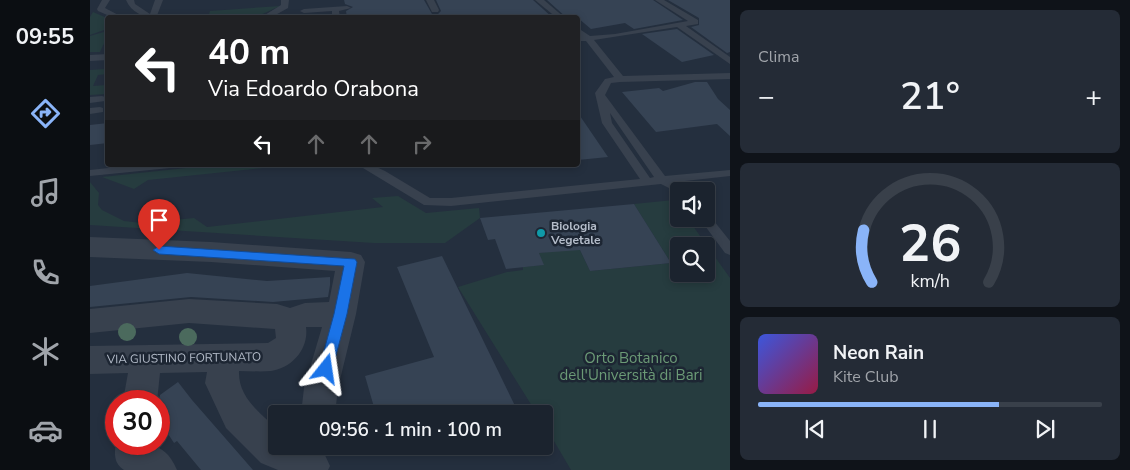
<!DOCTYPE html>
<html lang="it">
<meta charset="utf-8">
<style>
body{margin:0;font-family:"Nunito Sans",sans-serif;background:#242b36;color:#f1f3f6;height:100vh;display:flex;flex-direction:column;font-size:19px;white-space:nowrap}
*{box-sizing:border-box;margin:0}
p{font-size:16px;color:#a0a4aa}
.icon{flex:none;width:28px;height:28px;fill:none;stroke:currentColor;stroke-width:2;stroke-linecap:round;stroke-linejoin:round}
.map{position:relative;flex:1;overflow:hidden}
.panel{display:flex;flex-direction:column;gap:10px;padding:10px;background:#0f1319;width:400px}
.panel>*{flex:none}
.hud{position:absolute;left:15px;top:15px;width:475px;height:152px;border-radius:5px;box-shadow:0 2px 8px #0003,0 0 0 1px #39404a;background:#202124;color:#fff;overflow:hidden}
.buttons{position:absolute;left:580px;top:182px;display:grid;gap:10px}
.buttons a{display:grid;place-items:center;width:45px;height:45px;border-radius:5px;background:#1b232e;box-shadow:0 2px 8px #0003,0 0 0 1px #39404a;font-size:25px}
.speed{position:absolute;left:15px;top:390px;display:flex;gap:10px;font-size:25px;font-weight:700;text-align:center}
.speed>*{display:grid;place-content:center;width:65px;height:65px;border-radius:50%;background:#1b232e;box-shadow:0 2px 8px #0003,0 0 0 1px #39404a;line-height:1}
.speed .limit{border:8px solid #d22;background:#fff;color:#111}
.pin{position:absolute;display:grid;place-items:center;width:42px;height:42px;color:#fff;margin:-51px -21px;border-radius:50% 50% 50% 0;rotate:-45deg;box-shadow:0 0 5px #0007}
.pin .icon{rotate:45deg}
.me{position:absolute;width:55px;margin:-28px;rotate:15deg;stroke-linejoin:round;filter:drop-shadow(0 0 4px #0008)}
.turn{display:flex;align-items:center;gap:18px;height:105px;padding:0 20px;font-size:22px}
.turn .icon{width:65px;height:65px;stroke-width:2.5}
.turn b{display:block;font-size:35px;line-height:42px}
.lanes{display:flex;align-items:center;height:48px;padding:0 20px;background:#0003;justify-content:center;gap:25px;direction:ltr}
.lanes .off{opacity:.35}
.big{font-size:38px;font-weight:600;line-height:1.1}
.panel .tile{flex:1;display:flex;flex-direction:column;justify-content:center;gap:8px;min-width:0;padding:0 18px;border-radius:8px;background:#242b36}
.panel .dial{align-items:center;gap:0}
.dial svg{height:130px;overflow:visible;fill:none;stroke:#39404a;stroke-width:7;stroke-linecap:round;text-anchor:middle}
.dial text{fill:#f1f3f6;stroke:none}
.song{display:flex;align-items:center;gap:15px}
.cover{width:60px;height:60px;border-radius:8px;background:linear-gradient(135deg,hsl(230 70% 55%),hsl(340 70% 35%))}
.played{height:5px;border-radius:2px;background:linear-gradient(90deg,#8ab4f8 70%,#39404a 70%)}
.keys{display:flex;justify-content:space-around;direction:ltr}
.heat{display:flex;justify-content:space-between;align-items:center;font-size:28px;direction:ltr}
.trip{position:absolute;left:178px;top:405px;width:285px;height:50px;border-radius:5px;background:#1b232e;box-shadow:0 2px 8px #0003,0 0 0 1px #39404a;font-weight:600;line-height:50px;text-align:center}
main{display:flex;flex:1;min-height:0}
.menu{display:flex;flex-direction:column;width:90px;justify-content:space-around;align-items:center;background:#0b0e12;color:#a0a4aa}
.menu .icon{width:35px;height:35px}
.menu .selected{color:#8ab4f8}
.menu b{font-size:22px;color:#f1f3f6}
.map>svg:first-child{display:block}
.green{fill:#263c3f;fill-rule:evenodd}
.building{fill:#364354}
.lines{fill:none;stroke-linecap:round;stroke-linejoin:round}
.service{fill:#38414e;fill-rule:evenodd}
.minor{fill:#38414e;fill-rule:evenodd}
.tree{fill:#4b6a5d}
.route{fill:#1a73e8;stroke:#114b97}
.culture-dot{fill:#0f9aa8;stroke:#1d2633;stroke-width:2}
.labels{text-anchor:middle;stroke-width:5;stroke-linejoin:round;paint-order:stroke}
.poi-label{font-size:12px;font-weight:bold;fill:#b4bcc9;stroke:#1d2633;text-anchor:start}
.street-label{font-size:12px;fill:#b4bcc9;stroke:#1d2633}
.near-park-label{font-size:15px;fill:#6b9a76;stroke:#1d2633}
</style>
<main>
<nav class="menu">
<b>09:55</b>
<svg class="icon selected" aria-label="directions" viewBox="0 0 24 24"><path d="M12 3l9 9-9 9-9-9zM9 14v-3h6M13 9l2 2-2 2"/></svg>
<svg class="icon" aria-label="music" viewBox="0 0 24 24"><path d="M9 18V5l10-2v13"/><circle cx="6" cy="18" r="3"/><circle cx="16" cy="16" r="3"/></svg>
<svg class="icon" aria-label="phone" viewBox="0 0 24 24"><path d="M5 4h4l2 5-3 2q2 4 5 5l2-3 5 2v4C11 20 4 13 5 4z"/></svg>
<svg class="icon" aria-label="climate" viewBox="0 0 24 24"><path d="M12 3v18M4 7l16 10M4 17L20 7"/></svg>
<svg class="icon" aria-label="car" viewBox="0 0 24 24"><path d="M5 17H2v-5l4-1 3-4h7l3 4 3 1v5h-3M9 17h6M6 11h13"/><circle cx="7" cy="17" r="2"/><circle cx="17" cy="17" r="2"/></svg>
</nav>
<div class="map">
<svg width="640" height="470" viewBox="0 0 640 470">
<rect width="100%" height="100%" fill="#242f3e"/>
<g class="green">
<path d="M190,6L166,17H118L120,11Z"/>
<path d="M3,12L17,18V29L0,35V17Z"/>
<path d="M17,31V37L10,52H0V36Z"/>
<path d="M17,64V74L8,75L3,86L17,85L15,94L0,95V70L14,69Z"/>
<path d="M124,165H201L58,180L44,189L12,177Z"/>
<path d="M0,182L9,193L8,205L12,210L34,221L52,223L104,218L117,227L293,207L282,198L308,196L336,213L389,208L390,218L355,243H284L0,225Z"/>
<path d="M584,200L589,207V219H598L640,278V470H481L454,424V414H447L368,287L417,272L433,270V267L453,265L449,253L489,248L500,271L581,263L544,204ZM589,246H616V274H589Z"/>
</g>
<g class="building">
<path d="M254,0H334L342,14H348L351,11L346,0H443L463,18H257L256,11L263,7L255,4Z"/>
<path d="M457,0H563L593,20L544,29L535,23L501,29L488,18H477Z"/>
<path d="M578,0H640V52L637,53L601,27L609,25V18Z"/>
<path d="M587,29L624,55L592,62L552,34Z"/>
<path d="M605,82H617L628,99L640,110V136L627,124L566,132L532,92L569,88L573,91Z"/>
<path d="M488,113L518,157L488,160Z"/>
<path d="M18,123V143L0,145V125Z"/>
<path d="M544,204L581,263L500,271L490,250L449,253L454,265L416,269L405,239L398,240L390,218Z"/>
<path d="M352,256L429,414H286L275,376L344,357L307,267Z"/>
<path d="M97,273L177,281L240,277V285L238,297L183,302L101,297L0,307V286Z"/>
<path d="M88,382L102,400L163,470H111L87,441L84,443L69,420V401L70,395Z"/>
</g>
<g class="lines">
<g class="service">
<path d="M12,0H20L15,8L34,18H24L8,11L7,9Z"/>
<path d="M36,0H44L45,4L60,14L65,0H73L66,18C54,18 41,12 36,0Z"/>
<path d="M191,0H199L198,8L180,18H170L191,5Z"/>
<path d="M336,0H344L349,10L348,12H342Z"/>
<path d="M445,0H454L475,18H467Z"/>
<path d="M565,0H574L608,20V24L596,26L640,57V64L587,27L504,40L533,76L640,73V79L530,82L521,83L515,95L575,176L640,170V176L586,182L600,191H589V193L571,184L361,206L334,205L268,165H282L295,171L340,198H361L550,179L512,123L505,93L515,79L524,77L496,41H488V37L491,36L488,34V28L500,36L525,34L598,21ZM520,113L564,177L560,178L522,123Z"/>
<path d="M257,6L261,8L249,11L250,18H242V11L214,13L210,11L214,9Z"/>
<path d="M18,54V60L0,61V55Z"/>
<path d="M12,96L15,97V101L0,103V97Z"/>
<path d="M10,107L13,108V112L0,114V108Z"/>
<path d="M46,165H85L80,168L0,176V170Z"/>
<path d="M616,215L620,216L640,241V255L635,253L610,219H616Z"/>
</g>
<g class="minor">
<path d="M0,237L121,242L261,252L271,255L275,262L266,314L248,388L245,414H211L214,388L232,327H216C219,349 202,368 181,371C170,372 160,371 149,371C148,397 169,412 186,428V446H218L234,453L240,466L238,470H188L171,463L136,428L115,383L117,372L70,373L67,401H33L38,373L0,374V346L178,343L186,338L185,329L99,323L0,333V309L99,299L187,304L200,308L215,303L239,302L245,271L121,262L0,257Z"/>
<path d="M26,443C54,447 73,437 87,470H34C24,464 24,454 26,443Z"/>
</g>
</g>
<g class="tree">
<circle cx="37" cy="332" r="9"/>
<circle cx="98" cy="337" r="9"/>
</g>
<path class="route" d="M69,246L265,259L267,262L257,314L241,374L236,375L231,374L229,369L244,314L254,266L69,254L63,250Z"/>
<circle class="culture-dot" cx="451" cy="233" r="5"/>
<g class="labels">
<g class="poi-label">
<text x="461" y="230">Biologia<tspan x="461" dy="14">Vegetale</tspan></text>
</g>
<g class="street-label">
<text transform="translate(94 358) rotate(-1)" y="4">VIA GIUSTINO FORTUNATO</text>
</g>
<g class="near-park-label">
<text x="541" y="363">Orto Botanico<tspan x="541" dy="17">dell'Università di Bari</tspan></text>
</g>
</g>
</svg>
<div class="buttons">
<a><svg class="icon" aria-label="sound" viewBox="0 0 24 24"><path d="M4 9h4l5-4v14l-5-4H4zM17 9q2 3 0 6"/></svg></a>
<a><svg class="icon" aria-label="search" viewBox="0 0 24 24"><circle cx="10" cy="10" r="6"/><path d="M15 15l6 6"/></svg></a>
</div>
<div class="speed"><div class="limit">30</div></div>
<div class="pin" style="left:69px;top:250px;background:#d93025"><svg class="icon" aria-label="arrive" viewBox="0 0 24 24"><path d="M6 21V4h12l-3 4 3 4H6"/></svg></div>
<svg class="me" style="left:236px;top:369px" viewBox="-20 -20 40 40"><path d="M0-17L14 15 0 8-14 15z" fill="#1a73e8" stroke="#fff" stroke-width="4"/></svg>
<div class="trip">09:56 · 1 min · 100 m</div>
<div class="hud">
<div class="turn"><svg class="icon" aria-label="left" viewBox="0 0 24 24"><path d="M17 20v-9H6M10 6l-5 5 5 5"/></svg><div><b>40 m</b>Via Edoardo Orabona</div></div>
<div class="lanes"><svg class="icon" aria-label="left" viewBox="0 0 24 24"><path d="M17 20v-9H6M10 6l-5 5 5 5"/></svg><svg class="icon off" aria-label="ahead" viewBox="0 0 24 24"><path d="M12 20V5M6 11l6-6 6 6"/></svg><svg class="icon off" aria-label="ahead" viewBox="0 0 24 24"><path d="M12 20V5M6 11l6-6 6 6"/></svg><svg class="icon off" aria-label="right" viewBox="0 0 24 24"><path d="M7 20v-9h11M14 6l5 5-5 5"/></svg></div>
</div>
</div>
<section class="panel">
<div class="tile"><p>Clima</p>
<div class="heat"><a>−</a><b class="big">21°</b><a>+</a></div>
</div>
<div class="tile dial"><svg viewBox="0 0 100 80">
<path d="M14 69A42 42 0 1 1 86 69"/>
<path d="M14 69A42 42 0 0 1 9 37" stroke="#8ab4f8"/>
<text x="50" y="56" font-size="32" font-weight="700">26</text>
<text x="50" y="72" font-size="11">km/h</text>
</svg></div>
<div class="tile">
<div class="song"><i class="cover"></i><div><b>Neon Rain</b><p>Kite Club</p></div></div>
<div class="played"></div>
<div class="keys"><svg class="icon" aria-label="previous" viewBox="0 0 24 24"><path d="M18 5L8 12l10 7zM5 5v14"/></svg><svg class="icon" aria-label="pause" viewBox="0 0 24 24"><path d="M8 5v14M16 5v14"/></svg><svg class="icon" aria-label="next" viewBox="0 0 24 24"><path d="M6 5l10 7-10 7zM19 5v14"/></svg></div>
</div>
</section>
</main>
